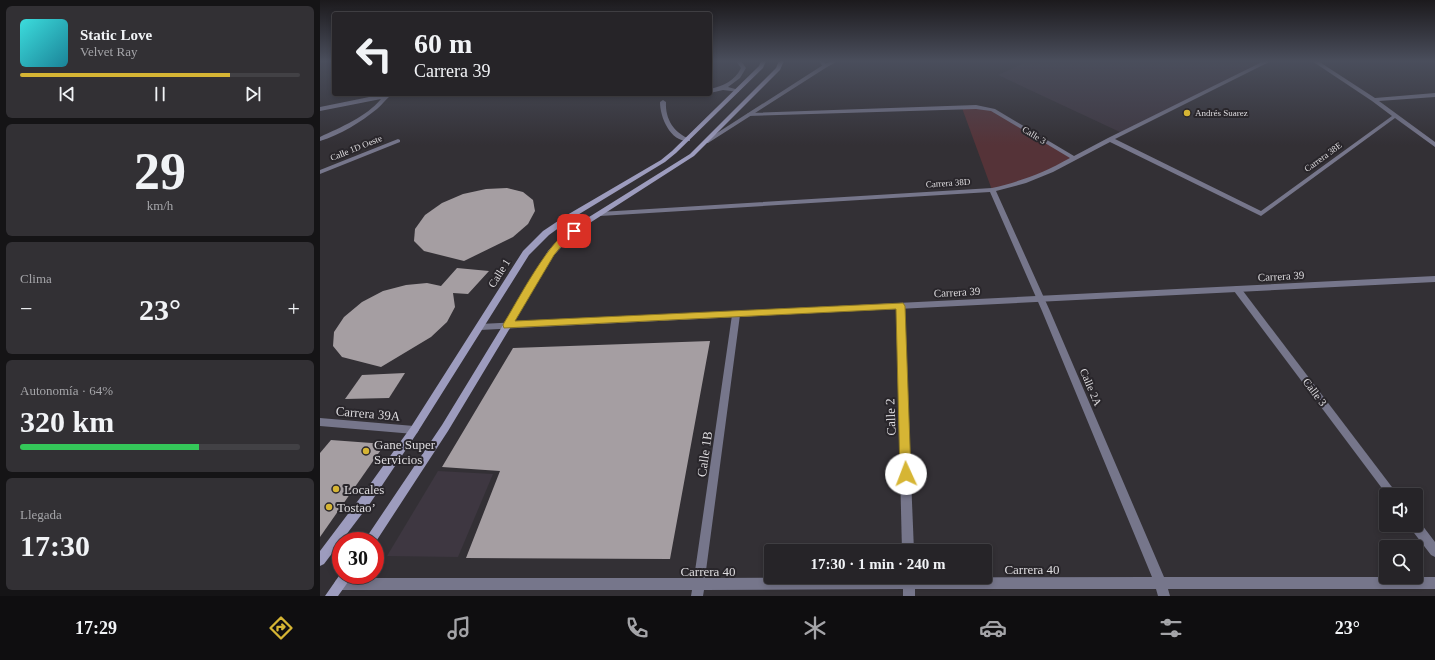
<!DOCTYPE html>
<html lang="es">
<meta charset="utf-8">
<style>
body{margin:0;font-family:Georgia,serif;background:#323034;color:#f1f3f6;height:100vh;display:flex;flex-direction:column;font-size:15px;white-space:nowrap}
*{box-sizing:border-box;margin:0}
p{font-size:13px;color:#a4a4a8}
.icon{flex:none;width:22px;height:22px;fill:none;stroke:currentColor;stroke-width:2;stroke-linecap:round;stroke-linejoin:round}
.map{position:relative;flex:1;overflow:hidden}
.sheet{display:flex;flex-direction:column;gap:6px;padding:6px;background:#151416;width:320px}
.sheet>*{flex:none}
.top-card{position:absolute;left:12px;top:12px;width:380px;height:84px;border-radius:4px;box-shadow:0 2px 6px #0003,0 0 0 1px #424145;background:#262428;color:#f1f3f6;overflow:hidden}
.buttons{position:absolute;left:1059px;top:488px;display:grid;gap:8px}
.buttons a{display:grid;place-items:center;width:44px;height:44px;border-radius:4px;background:#262428;box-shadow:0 2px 6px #0003,0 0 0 1px #424145;font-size:20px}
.speed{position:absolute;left:12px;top:532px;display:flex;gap:8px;font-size:20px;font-weight:700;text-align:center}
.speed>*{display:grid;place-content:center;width:52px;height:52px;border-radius:50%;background:#262428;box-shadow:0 2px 6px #0003,0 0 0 1px #424145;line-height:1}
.speed .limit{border:6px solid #d22;background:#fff;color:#111}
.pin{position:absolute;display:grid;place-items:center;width:34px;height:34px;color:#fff;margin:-17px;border-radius:8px;box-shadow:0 2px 6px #0006}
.me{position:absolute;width:44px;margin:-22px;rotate:358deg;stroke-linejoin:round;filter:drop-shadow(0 0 3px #0008)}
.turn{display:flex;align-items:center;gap:14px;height:84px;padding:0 16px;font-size:18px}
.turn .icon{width:52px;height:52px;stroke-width:2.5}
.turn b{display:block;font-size:28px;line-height:34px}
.big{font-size:30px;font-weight:700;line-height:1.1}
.sheet .tile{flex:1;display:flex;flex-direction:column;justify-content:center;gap:6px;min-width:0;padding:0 14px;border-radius:6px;background:#323034}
.sheet .dial{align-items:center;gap:0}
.dial b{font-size:52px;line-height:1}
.song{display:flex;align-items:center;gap:12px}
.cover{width:48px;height:48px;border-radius:6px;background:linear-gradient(135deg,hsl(180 70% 55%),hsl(190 70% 35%))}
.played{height:4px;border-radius:2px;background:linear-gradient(90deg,#d6b534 75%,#424145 75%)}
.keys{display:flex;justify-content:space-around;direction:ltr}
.heat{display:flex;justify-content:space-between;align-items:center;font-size:22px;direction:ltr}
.charge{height:6px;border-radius:3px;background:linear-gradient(90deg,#34c759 64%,#424145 0)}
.trip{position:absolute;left:444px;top:544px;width:228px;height:40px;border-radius:4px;background:#262428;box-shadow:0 2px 6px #0003,0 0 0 1px #424145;font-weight:700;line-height:40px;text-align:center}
.dock{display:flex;height:64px;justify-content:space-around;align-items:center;background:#0f0e10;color:#a4a4a8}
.dock .icon{width:28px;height:28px}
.dock .active{color:#d6b534}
.dock b{font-size:18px;color:#f1f3f6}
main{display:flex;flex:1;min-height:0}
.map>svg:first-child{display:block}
.built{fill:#3e3741}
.green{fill:#553338}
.building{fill:#a59ea2}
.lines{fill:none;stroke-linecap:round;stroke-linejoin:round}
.minor{fill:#76768b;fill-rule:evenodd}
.tertiary{fill:#76768b;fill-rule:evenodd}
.secondary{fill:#9d9cbe;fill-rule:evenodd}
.route{fill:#d6b534;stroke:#8b7622}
.poi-dot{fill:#d6b534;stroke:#29262b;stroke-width:1.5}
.labels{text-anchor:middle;stroke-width:4;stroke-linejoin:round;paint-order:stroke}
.far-poi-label{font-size:9px;fill:#dfdde0;stroke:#29262b;text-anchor:start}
.far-street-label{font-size:9px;fill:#dfdde0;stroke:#29262b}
.street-label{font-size:11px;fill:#dfdde0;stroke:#29262b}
.near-street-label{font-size:13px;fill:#dfdde0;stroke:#29262b}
.near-poi-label{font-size:13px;fill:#dfdde0;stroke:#29262b;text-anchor:start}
</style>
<main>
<section class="sheet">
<div class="tile">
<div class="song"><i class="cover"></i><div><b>Static Love</b><p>Velvet Ray</p></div></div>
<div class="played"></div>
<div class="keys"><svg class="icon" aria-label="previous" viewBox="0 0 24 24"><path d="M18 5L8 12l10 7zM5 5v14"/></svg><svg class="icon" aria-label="pause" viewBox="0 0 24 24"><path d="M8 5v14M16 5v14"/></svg><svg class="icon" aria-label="next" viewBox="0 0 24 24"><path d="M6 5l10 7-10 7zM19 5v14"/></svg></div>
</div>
<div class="tile dial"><b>29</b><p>km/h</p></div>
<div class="tile"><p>Clima</p>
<div class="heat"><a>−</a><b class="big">23°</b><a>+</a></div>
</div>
<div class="tile"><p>Autonomía · 64%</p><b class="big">320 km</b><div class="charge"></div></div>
<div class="tile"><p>Llegada</p><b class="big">17:30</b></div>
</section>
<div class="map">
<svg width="1115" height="596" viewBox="0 0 1115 596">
<rect width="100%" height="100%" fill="#333035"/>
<g class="built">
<path d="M708,61H949L802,133L678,75Z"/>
<path d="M118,471L173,474L138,557L67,556Z"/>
</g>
<path class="green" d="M642,108L673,110L755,159L731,171L672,190Z"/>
<g class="building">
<path d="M187,188L203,192L213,200L215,211L208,224L193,237L144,261L104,251L94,241L95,229L105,215L122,203L143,194L166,189Z"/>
<path d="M137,268L169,271L148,294L133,293L135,307L127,322L111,337L61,367L22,357L13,346L14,332L24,317L42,302L63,291L86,285L107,283L121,286Z"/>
<path d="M390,341L350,559L146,558L180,471L122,467L193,348Z"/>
<path d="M85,373L69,398L25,399L42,375Z"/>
<path d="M11,440L65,444L0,537V453Z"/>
</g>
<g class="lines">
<g class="minor">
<path d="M416,61H421L426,68L420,78L408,87L419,90V92L403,90L390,93V89C403,86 415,81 421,68Z"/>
<path d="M499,61H504L507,66L503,67Z"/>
<path d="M944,61H951L795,139L941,211L1072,116L1052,101L992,61H998L1055,98L1115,93V97L1059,101L1115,142V147L1075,118L941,216L790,142L733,172L706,183L676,191L730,311L844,577H1115V589H848L850,596H838L836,589H595V596H583V589L384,590L383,596H371L372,590H20L16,588L14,584L16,580L20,578H374L412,315L413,313H419L420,315L385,578L832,577L722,311L670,192L280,216L277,214L280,212L672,188C702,181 723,173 750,158L671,111L656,109L427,116V114L429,113L656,105L675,109L754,156L788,138Z"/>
<path d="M64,94H70V96C65,100 62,105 57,109C41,122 20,135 0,141V137C21,127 46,117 61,99L0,111V107Z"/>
<path d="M343,100L346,102C345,119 354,133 370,139V141C351,143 340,118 340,102Z"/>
<path d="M78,139L80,140V142L0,174V170Z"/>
<path d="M917,286L920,287L1078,495H1067L914,291L913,289L914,287Z"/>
<path d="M580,303L584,306L594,551H582L576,306Z"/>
<path d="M0,418L94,426L97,427L99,430L97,433L94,434L0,426Z"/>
<path d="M1096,520L1099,521L1115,542V557L1111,555L1091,529L1090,525H1096Z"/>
</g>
<g class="tertiary">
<path d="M511,61H518L507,67L388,143H384L383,142L503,65Z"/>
<path d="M1115,276V282L160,330L157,329L156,327L157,325L160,324Z"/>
</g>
<g class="secondary">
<path d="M441,61H446L443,68L356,153L345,162L251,219L229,235L209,255L97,433L51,502L4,564L0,566V551L43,494L91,427L203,251L223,231L247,215L341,160L352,151L439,66Z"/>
<path d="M459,61H464L460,70L374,156L265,226L248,240L234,255L128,431L55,543V541H44L122,425L228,251L242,236L261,222L370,154L456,68Z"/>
<path d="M21,573V575H33L18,596H5Z"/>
</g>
</g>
<linearGradient id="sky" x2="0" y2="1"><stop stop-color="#1c1a1d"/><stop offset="0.42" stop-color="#4a4e5c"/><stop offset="1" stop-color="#4a4e5c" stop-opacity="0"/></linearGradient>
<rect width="1115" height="145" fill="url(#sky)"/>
<path class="route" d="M254,228L258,231L247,239L234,255L195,321L583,303L585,306L591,474L590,477L586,479L581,477L580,474L576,309L184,328L183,325L184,323C197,302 232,234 254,228Z"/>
<g class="poi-dot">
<circle cx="867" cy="113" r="4"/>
<circle cx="46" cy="451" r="4"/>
<circle cx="16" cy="489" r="4"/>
<circle cx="9" cy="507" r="4"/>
</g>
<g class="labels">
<g class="far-poi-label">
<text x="875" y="116">Andrés Suarez</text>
</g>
<g class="far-street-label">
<text transform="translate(714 135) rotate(31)" y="3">Calle 3</text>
<text transform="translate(36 148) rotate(-22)" y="3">Calle 1D Oeste</text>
<text transform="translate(1003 157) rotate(-36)" y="3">Carrera 38E</text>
<text transform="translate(628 183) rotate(-4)" y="3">Carrera 38D</text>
</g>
<g class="street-label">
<text transform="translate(179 273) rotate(-58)" y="4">Calle 1</text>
<text transform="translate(961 276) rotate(-3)" y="4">Carrera 39</text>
<text transform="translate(637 292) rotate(-3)" y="4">Carrera 39</text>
<text transform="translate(771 387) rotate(67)" y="4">Calle 2A</text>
<text transform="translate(995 392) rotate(53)" y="4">Calle 3</text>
</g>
<g class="near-street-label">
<text transform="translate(48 413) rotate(5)" y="5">Carrera 39A</text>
<text transform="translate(570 417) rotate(-92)" y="5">Calle 2</text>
<text transform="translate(384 454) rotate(-82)" y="5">Calle 1B</text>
<text x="712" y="574">Carrera 40</text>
<text x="388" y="576">Carrera 40</text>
</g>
<g class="near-poi-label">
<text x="54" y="449">Gane Super<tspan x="54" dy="15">Servicios</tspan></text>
<text x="24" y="494">Locales</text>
<text x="17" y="512">Tostao’</text>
</g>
</g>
</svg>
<div class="buttons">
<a><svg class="icon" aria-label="sound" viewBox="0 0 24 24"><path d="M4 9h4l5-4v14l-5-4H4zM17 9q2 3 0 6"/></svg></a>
<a><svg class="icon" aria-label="search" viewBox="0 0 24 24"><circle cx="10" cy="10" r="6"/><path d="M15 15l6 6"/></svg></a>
</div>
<div class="speed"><div class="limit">30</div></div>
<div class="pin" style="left:254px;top:231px;background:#d93025"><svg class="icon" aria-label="arrive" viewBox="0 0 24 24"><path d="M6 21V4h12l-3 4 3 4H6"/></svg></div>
<svg class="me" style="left:586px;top:474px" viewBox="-20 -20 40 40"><circle r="19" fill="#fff"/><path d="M0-13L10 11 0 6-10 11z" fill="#d6b534"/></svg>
<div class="trip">17:30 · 1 min · 240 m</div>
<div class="top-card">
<div class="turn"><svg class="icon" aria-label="left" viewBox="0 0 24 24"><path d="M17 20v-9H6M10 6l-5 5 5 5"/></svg><div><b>60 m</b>Carrera 39</div></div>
</div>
</div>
</main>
<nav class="dock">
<b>17:29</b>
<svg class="icon active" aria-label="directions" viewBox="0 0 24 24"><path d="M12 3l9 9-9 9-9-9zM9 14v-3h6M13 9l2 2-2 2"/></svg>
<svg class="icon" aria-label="music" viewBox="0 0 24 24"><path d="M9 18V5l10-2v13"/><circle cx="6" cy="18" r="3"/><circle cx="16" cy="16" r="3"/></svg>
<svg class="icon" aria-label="phone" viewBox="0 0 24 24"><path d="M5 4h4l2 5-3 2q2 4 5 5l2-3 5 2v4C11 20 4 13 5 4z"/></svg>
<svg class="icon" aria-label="climate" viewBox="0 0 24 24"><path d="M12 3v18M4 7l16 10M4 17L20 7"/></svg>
<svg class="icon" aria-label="car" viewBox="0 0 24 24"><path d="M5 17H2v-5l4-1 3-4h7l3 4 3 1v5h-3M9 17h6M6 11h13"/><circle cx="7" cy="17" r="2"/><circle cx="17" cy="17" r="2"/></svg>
<svg class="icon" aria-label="filters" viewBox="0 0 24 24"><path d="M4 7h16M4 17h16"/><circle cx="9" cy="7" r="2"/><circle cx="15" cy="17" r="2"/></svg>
<b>23°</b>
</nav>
